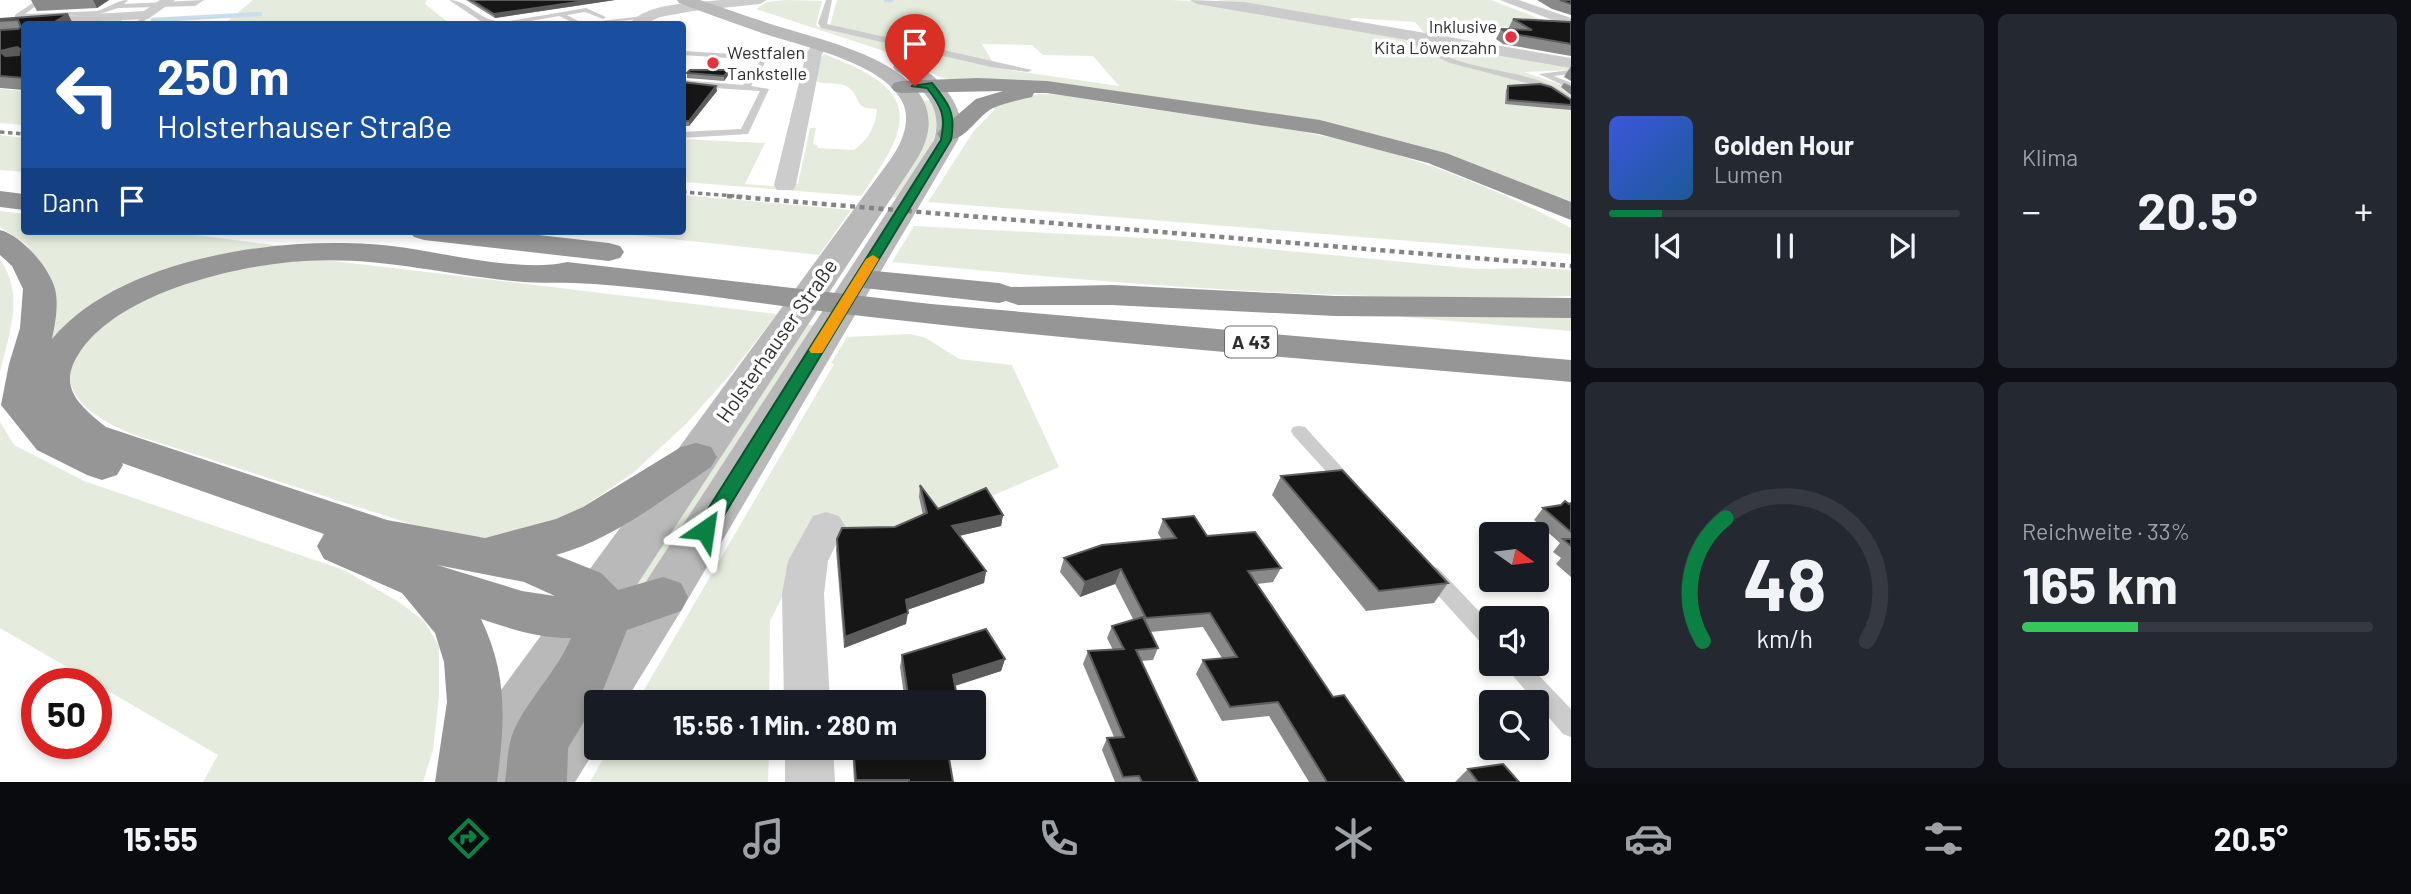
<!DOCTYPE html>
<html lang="de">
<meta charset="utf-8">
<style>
body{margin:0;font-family:Barlow,sans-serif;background:#242831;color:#f1f3f6;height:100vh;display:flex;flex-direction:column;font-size:26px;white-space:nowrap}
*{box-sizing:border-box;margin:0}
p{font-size:23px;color:#9ea1a6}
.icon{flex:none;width:38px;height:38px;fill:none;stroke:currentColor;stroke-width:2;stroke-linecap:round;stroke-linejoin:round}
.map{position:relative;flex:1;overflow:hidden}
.side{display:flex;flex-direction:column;gap:14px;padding:14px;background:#0d0f14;width:840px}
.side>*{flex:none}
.hud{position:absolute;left:21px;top:21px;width:665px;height:214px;border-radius:7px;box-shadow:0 4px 10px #0003;background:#1a4fa0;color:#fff;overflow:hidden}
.needle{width:46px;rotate:104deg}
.controls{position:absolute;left:1479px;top:522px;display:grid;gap:14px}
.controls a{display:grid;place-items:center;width:70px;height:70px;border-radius:7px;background:#171b24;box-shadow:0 4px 10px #0003;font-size:35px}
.speed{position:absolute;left:21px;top:668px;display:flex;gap:14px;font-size:35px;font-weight:700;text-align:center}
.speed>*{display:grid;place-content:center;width:91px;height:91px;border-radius:50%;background:#171b24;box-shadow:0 4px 10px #0003;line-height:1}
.speed .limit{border:10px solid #d22;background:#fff;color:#111}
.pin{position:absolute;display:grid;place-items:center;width:60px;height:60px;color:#fff;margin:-72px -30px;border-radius:50% 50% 50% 0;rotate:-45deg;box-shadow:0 0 7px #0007}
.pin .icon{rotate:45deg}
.me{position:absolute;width:77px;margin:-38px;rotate:32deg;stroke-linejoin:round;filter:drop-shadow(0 0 5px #0008)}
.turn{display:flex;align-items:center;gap:24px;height:147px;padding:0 21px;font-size:32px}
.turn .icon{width:91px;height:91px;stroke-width:2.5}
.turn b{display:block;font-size:49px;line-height:60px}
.then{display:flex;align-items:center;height:66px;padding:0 21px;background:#0003;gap:14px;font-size:26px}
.big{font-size:52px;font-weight:700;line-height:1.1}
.side .card{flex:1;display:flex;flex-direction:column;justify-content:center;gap:10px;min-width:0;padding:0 24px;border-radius:10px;background:#242831}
.side .dial{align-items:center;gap:0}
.dial svg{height:182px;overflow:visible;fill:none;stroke:#363941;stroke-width:7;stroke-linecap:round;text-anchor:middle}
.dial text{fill:#f1f3f6;stroke:none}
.song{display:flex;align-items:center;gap:21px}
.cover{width:84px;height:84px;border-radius:10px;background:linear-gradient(135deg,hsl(230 70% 55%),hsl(210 70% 35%))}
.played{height:7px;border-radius:4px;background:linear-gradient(90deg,#0b8043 15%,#363941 15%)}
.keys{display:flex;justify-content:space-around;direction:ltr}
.heat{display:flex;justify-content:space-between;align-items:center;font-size:38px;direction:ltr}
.charge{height:10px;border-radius:5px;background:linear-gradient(90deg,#34c759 33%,#363941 0)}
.side .tiles{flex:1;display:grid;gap:14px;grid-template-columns:repeat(2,1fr)}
.trip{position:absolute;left:584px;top:690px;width:402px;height:70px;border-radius:7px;background:#171b24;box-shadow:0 4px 10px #0003;font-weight:700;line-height:70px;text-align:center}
.menu{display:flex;height:112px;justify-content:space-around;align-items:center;background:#090b0e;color:#9ea1a6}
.menu .icon{width:49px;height:49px}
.menu .active{color:#0b8043}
.menu b{font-size:32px;color:#f1f3f6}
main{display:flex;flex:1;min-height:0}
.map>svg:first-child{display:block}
.green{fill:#e5ecdd}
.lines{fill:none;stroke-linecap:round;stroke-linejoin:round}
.stream{stroke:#c9dfec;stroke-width:4.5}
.lane{fill:#ccc;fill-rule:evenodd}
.street{fill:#ccc;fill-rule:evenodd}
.secondary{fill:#b9b9b9;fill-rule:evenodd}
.highway{fill:#969696;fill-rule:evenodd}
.rail-far1{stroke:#848484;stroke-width:3.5;stroke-dasharray:4.5 3.5;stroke-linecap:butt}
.rail{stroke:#848484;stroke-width:4.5;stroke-dasharray:5 4.5;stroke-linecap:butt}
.wall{fill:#8a8a8a}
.shaded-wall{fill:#5c5c5c}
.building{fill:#161616;stroke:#5c5c5c;stroke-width:2;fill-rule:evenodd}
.route{fill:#0b8043;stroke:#07532c;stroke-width:2}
.slow{fill:#f59e0b}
.poi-dot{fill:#e53242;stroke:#fff;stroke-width:2.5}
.labels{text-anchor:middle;stroke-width:7;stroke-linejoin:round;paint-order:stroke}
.far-poi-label{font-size:18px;fill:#2f2f2f;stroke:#fff;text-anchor:end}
.shield{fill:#fff;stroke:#6d6d6d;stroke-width:2}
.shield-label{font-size:19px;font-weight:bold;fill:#2f2f2f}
.street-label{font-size:21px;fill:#2f2f2f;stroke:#fff}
</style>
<main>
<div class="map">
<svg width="1571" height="782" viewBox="0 0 1571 782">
<rect width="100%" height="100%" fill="#fff"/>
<g class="green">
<path d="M253,0H427L425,4L450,24H224Z"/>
<path d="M786,0L822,1L816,25L819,27L1010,70L1119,86L1093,56L1043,55L1032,45L982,44L994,64L830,25L837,0H1170L1194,1L1571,65V70L1524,72L1571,88V205L1419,147L942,78L887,52L756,9L767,2Z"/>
<path d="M1216,0H1491L1571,31L1428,23L1461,43L1428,37L1415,22L1353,18L1348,21Z"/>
<path d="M824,54C920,90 916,119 861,196L683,182L682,139L765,143L745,184L788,187L798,184L810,128H816L813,144L817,145L818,148L854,150C869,139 875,127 877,109C852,109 862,97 848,87C838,81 826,86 816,81L821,58Z"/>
<path d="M0,89L24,91V125L0,123Z"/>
<path d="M1039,94L1065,95C1154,113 1245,118 1333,138C1416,156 1496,188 1571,228V254L928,202L973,132L995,109L989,107L1021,96Z"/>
<path d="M933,100C947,137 919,167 901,198L889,197L921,101Z"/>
<path d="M0,135L24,138V172L0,170Z"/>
<path d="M683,195L851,210L819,255L598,231H682Z"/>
<path d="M0,211L24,214V231H163L290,247L242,253L46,349L40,263L26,244L0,227Z"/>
<path d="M914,226L1164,239L1477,269L1539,268L1571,270V296C1344,303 1118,284 892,262Z"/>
<path d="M0,259C25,295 9,334 0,372Z"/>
<path d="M317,259L777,314L728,377L685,425L633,473L580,509L544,526L489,539L420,527L138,436C40,399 56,350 135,303C154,292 203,276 226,269C254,261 288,262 317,259Z"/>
<path d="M1402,314H1571V331L1404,317Z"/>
<path d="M805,324L820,326L646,583L632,588Z"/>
<path d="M910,334L926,338L959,359L1012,365L1059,467L913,530L834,529L789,584L770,621L769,702H637L834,364L831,363L847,337Z"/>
<path d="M0,422L14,445L84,481L344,570L399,602L424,621L439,646V697L433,750L423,782H203L218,755L0,628Z"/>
<path d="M610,747H769L768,782H590Z"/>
</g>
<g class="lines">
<g class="stream">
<path d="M886,0H891"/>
<path d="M153,20L260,14"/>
<path d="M76,24L120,22"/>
</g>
<g class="lane">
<path d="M37,0H44L25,14L97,11C108,8 117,0 128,0L124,4L204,0L195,6L118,8L97,15L15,17V15Z"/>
<path d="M449,0C469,0 478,21 503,22L586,8L606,17L603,19L585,12L567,15L578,21L576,24L559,16L513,24H485Z"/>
<path d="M826,0H832L827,24L1032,70L1028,72L991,67L821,28L818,23Z"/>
<path d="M146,14L151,15L141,24H134Z"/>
<path d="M652,15L650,18L588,24L592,22Z"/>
<path d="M1407,33C1425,42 1439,55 1459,61C1496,73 1540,73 1571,97V104L1550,89L1450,63L1418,48L1404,37Z"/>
<path d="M682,51L769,56L751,86L769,89L748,134L682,138V132L741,129L760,91L682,86V80L743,85L761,60L682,55Z"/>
<path d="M1571,70V74L1554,76L1571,83V89L1539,74Z"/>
<path d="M1299,426L1305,427L1355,482L1358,486L1355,490H1343L1293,435L1291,431L1293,427Z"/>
<path d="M1431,566L1438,568L1491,624V648L1483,645L1424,580L1421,574L1424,568Z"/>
<path d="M1502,663H1527L1571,709V737L1563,734Z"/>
</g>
<g class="street">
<path d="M160,0H175L148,19L24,24V27L0,28V20L144,11Z"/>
<path d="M721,0H767L760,4L693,11L660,17L644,24H629C648,2 694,3 721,0Z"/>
<path d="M1190,0L1244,2L1571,58V68L1197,4Z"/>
<path d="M1500,0H1519L1571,18V27Z"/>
<path d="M819,40L827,45L822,54L796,185L793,190H777L774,185L806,54L814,42Z"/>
<path d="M826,512L839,516L845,526L828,561L824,594L830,702H784L782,594L788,561L813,516Z"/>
<path d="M785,747H833L835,782H785Z"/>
</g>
<path class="secondary" d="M677,0H700C729,10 757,20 787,29C844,46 967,75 917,159L544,726L645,583L934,140C944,107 923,87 896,71L893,67L896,63C922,56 956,94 960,118C962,126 960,132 958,140L681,611L625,702H597V747L575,782H509L515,769L506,782H440L449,761L890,160C902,143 912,121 902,101C881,62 804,47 765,34C736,24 708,14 679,3Z"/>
<g class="highway">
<path d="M978,78L1047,81L1320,120L1446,153L1571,202V220L1428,163L1319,134L1047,93H1034L1032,97C1019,100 1004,103 993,108C974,118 965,145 941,139L937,134L941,129L976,99L1003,91L901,93L894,91L891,87L894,83L901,81Z"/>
<path d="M0,191L24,194V210L0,207Z"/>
<path d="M0,230C21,235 50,268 55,289C59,304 55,325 52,339C123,254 295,233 399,247C446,253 522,273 567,262L931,304L1571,360V382C1326,360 1080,342 836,313C756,303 675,290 594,284C567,282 540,284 513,281C443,274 375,256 304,261C236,265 116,293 78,355C57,388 81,407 106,427L387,520L485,538L556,519L583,507L681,447L696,443L711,447L717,457L711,467C662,500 614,539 556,555L601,573L618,590L663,577L681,583L688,597L681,611L627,630L603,690L568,748L567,782H505C507,769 507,756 510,743C517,710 557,673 571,638C539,638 511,629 481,619C508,675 505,722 497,782H435L447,702L444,662L435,633L402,593L324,559L317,546L324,534L122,463L123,465L117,475L102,480L87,475L37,450L1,405L9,364L20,328L23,289L12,266L0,255ZM437,565L524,582L555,596L522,591Z"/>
<path d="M409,231H503L609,243L620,246L624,252L620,258L609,261L424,240L414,237Z"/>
<path d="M875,271L999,283L1011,287L1112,285L1335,296L1571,298V318L1335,316L1112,305H1018L1006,301L999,303L864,288L859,281L864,274Z"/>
</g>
<g class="rail-far1">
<path d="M0,132L24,134"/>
<path d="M682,192L748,197"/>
</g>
<path class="rail" d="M727,196L1571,266"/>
</g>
<g class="wall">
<path d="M31,0H109L97,8L37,11Z"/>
<path d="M466,0H615L495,18Z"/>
<path d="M1537,0H1571V15L1552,9Z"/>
<path d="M68,14L73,24H107H24V90L0,88V19Z"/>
<path d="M1513,19L1571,22V56L1503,44L1496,39L1501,29H1508Z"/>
<path d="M1571,66V81L1564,77Z"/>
<path d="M729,70V74L724,81L687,78V73Z"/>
<path d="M682,82L716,86L717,91L689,126H682Z"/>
<path d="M1564,83L1571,86V95L1561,87Z"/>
<path d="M1508,86L1571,100V110L1505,104L1506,90Z"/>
<path d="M1281,476L1448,583L1434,603L1366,611L1272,495Z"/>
<path d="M920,485L938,509L1003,515L1001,526L959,536L986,571L984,583L907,610L906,624L844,648L836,550L837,539L895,527L923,515L919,497Z"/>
<path d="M1571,503V577L1556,564L1561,558L1553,552L1560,543L1534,520L1543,508Z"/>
<path d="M1163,519L1281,568L1273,582L1257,584L1333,697L1404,782H1309L1269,716L1222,721L1196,674L1203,660L1222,658L1203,627L1150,632L1158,648L1153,660L1141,661L1198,782H1115L1102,750L1107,738L1114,737L1083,664L1088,651L1113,650L1107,638L1112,626L1133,619L1115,584L1080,597L1060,572L1064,558L1162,540L1158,533Z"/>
<path d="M902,655L1005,659L1001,671L955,686L958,702H905L900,667Z"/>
<path d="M852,747H948L953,782H854Z"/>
<path d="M1468,769L1519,782H1455Z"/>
</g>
<g class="shaded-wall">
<path d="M93,0H109L97,8Z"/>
<path d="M592,0H615L495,18L494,14Z"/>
<path d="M68,14L73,24H51Z"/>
<path d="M17,47L23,58L7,63L0,51Z"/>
<path d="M729,70V74L724,81V76Z"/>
<path d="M716,86L717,91L689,126V121Z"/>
<path d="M1003,515L1001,526L950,538L952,526Z"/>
<path d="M1121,569L1115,584L1080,597L1085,582Z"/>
<path d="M986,571L984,583L904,611L906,600Z"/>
<path d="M908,613L906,624L844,648L845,637Z"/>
<path d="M1005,659L1001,671L951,687L953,675Z"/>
</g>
<g class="building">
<path d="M471,0H592L494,14Z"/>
<path d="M1560,0H1571V4Z"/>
<path d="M68,14L51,24H24V78L0,76V30L18,29L21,27L18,20L0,21V19ZM17,47L20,49L19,55L5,56L0,51Z"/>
<path d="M1513,19L1571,22V44L1508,33L1501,29L1532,30Z"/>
<path d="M106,23L103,24H72Z"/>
<path d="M690,70H729L724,76L687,73Z"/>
<path d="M682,82L716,86L689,121H682Z"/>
<path d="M1540,84L1551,87L1571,100V105L1508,100V86Z"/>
<path d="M1342,470L1448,583L1379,591L1281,476Z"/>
<path d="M920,485L938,509L986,488L1003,515L952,526L986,571L906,600L908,613L845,637L837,539L842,528L895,527L927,513Z"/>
<path d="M1565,501L1569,504L1571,503V532L1543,508L1561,505Z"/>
<path d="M1194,516L1207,536L1255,532L1281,568L1248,571L1333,697L1344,695L1404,782H1327L1278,702L1230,707L1203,660L1237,657L1210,613L1146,618L1121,569L1085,582L1064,558L1102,545L1176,538L1163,519Z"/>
<path d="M1563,539H1571V546Z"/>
<path d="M1143,617L1158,648L1136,650L1198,782H1142L1139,776L1123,777L1107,738L1124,737L1088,651L1124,649L1112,626Z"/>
<path d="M986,629L1005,659L953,675L958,702H909L902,655Z"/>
<path d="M853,747H947L953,782H909V780H856Z"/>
<path d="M1503,764L1519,782H1478L1468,769Z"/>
</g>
<path class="route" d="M932,83C949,104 956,113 951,140L712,535H698L695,530L698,525L941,140C946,116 942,107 927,88L911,86Z"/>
<path class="slow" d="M873,255L879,259L824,350L822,353H811L809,350L866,259Z"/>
<g class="poi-dot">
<circle cx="1511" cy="37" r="7"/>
<circle cx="713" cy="63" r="7"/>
</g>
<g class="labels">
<g class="far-poi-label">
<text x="1497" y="33">Inklusive<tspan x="1497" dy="21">Kita Löwenzahn</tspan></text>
<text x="727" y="59" text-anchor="start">Westfalen<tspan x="727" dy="21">Tankstelle</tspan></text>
</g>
<rect class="shield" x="1225" y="326.5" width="52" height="31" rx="5"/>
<g class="shield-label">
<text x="1251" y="349">A 43</text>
</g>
<g class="street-label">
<text transform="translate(777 341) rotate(-55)" y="7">Holsterhauser Straße</text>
</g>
</g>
</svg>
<div class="controls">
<a><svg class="needle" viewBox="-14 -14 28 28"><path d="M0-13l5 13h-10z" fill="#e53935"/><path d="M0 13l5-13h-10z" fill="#9ea1a6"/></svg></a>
<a><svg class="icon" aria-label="sound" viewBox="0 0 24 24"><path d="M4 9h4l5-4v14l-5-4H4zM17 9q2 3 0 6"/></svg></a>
<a><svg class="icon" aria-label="search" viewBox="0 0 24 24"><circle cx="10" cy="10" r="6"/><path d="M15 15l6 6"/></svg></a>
</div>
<div class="speed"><div class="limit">50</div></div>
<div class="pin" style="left:915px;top:86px;background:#d93025"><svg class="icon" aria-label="arrive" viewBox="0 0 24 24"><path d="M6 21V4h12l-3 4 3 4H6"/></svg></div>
<svg class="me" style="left:705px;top:530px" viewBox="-20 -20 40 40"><path d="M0-17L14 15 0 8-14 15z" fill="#0b8043" stroke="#fff" stroke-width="4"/></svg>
<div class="trip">15:56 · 1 Min. · 280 m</div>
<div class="hud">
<div class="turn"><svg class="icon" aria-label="left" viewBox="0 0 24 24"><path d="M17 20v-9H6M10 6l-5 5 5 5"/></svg><div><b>250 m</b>Holsterhauser Straße</div></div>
<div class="then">Dann<svg class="icon" aria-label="arrive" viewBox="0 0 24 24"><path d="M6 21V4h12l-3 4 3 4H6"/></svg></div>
</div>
</div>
<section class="side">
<div class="tiles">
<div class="card">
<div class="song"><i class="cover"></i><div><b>Golden Hour</b><p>Lumen</p></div></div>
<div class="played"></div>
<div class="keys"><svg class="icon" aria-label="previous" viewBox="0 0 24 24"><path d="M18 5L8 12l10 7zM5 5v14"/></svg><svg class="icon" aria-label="pause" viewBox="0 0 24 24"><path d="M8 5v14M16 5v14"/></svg><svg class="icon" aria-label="next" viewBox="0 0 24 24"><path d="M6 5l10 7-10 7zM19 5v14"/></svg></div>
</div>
<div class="card"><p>Klima</p>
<div class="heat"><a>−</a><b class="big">20.5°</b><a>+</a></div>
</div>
<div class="card dial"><svg viewBox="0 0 100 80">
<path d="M14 69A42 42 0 1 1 86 69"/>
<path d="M14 69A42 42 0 0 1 24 15" stroke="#0b8043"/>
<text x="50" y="56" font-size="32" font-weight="700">48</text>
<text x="50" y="72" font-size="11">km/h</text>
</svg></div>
<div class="card"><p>Reichweite · 33%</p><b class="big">165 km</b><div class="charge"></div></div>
</div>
</section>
</main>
<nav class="menu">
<b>15:55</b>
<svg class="icon active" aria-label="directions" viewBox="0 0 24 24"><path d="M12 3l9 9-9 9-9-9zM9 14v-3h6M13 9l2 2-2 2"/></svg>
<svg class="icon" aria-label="music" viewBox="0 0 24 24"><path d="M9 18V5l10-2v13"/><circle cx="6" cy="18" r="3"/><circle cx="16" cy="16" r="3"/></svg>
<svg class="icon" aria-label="phone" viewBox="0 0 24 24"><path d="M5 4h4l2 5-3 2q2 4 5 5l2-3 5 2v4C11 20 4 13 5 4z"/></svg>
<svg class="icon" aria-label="climate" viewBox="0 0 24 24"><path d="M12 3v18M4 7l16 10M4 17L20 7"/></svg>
<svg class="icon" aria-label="car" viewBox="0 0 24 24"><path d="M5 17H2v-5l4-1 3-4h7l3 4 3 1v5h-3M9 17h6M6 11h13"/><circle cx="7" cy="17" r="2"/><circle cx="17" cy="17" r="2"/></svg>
<svg class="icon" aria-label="filters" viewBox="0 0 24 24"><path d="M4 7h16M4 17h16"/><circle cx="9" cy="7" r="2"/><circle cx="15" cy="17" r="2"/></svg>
<b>20.5°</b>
</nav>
